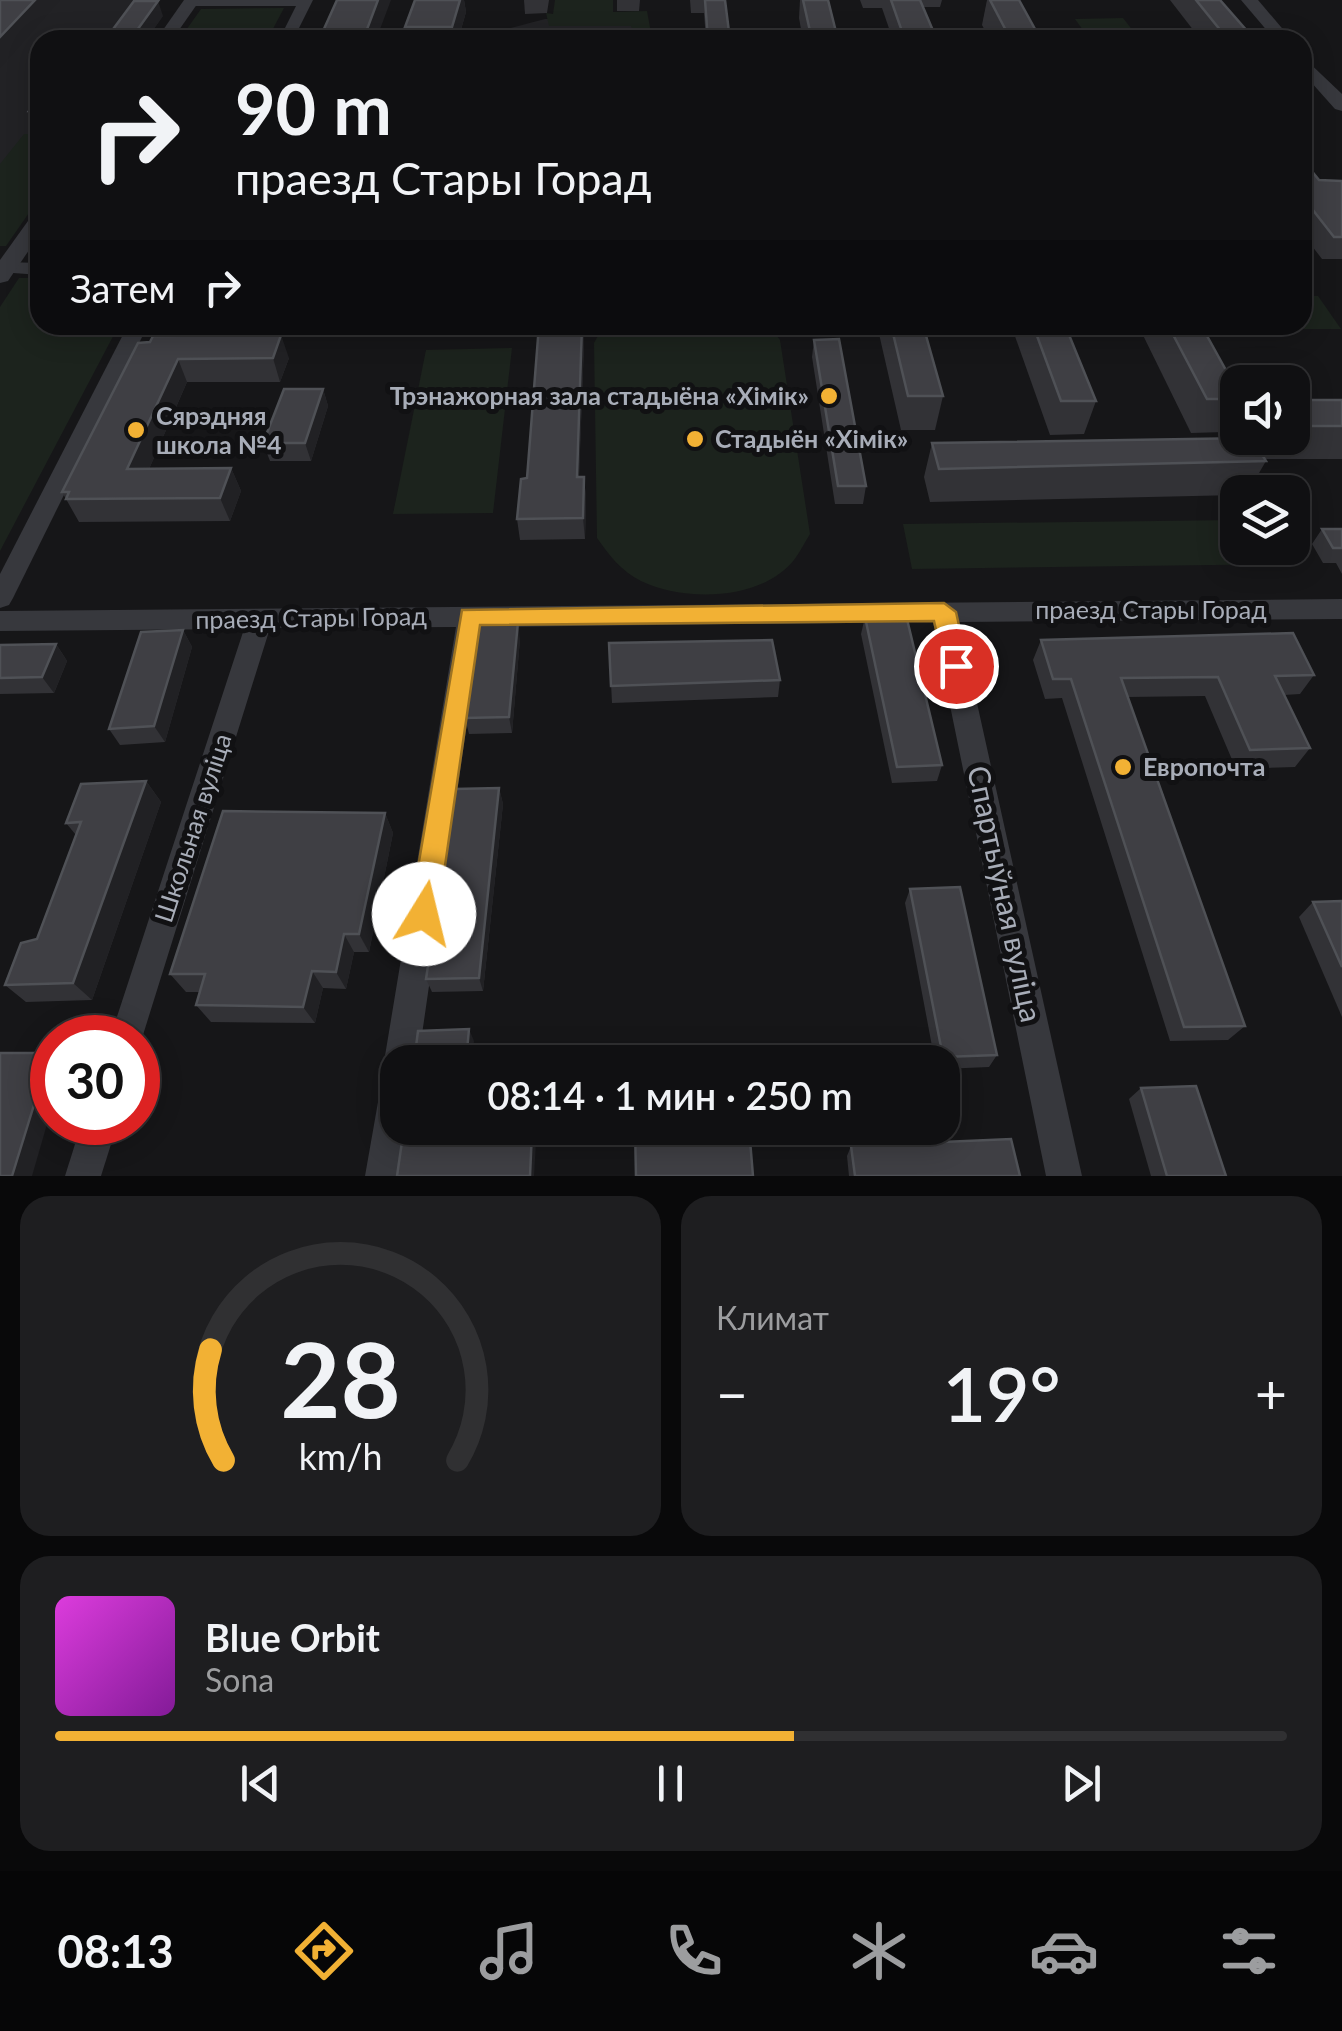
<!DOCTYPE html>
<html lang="ru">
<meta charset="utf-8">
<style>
body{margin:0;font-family:Lato,sans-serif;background:#1e1e20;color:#f1f3f6;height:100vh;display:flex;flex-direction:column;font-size:38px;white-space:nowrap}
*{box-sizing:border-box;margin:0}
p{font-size:32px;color:#9c9d9f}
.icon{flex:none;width:55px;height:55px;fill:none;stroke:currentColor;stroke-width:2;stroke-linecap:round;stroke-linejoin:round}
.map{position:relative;height:1176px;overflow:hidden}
.details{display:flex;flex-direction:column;gap:20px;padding:20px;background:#09090a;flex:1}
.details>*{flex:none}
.guide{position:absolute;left:30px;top:30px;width:1282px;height:305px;border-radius:30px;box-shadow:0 5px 25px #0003,0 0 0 2px #303032;background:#101012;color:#f1f3f6;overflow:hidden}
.fabs{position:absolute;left:1220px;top:365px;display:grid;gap:20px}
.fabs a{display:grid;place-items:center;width:90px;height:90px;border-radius:20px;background:#101012;box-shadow:0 5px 25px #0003,0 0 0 2px #303032;font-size:50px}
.speed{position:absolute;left:30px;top:1015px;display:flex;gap:20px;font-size:50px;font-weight:700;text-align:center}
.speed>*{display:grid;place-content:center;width:130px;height:130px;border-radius:50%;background:#101012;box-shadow:0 5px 25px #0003,0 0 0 2px #303032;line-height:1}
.speed .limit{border:15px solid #d22;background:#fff;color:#111}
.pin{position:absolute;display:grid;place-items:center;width:85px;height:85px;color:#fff;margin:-42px;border:5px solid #fff;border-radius:50%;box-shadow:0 2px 10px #0007}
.me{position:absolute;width:110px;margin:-55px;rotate:9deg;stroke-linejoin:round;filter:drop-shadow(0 0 8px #0008)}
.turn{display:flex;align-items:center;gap:35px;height:210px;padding:0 40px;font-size:45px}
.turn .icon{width:130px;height:130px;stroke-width:2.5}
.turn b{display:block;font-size:70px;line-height:85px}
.then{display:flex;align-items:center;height:95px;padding:0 40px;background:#0003;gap:20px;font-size:38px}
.big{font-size:75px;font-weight:600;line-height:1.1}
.details .widget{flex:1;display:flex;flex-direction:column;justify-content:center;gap:15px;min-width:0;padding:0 35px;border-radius:30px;background:#1e1e20}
.details .dial{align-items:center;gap:0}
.dial svg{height:260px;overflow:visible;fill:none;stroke:#303032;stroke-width:7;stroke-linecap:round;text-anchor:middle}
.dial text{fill:#f1f3f6;stroke:none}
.song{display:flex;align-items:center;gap:30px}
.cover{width:120px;height:120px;border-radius:15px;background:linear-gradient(135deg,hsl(300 70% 55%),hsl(290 70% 35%))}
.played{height:10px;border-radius:5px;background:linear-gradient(90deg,#f2b134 60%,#303032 60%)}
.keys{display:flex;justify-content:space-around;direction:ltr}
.heat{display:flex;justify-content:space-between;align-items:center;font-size:55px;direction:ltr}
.details .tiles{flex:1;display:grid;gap:20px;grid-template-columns:1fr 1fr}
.widget:last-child{grid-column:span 2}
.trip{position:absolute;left:380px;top:1045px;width:580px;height:100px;border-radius:30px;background:#101012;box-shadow:0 5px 25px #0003,0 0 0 2px #303032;font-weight:600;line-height:100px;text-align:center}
.tab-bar{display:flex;height:160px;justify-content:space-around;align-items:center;background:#060607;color:#9c9d9f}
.tab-bar .icon{width:70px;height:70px}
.tab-bar .current{color:#f2b134}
.tab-bar b{font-size:45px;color:#f1f3f6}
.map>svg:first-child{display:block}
.built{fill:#222225}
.green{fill:#1c231d}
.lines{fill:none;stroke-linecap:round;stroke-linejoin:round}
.minor{fill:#37383d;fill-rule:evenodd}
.tertiary{fill:#37383d;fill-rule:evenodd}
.wall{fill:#323236}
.shaded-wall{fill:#212124}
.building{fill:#3f3f44;stroke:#4f5156;stroke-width:2.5}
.route{fill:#f2b134;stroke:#9d7322;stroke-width:2.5}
.poi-dot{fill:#f2b134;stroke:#111113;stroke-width:4}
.labels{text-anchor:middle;stroke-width:10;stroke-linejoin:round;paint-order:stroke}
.poi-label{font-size:25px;font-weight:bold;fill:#a8adb8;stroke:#111113;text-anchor:start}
.street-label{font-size:25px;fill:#a8adb8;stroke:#111113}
.near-street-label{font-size:30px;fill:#a8adb8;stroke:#111113}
</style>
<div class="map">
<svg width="1342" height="1176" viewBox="0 0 1342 1176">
<rect width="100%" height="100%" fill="#161618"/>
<g class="built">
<path d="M0,0H158L150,12L163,16L146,40H40V152L0,202Z"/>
<path d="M641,18V40H505L507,29L545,19Z"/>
</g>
<g class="green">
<path d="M555,0H613V12L647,11L651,33H634L631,26H549L546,13L553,14Z"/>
<path d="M284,8L267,40H179L201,9Z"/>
<path d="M1123,18L1137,36L1088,37L1075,19Z"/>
<path d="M24,134H40V197L6,246H0V164Z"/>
<path d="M19,278H40V325H119L0,551V307Z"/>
<path d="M1303,296H1318L1341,329H1304Z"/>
<path d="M604,325H769L780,340L810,534C805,542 800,552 794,560C761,601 684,602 641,581C621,571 609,555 597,538L594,343Z"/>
<path d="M512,348L493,513L393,514L426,350Z"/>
<path d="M1237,520L1238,548H1279L1288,564L912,569L903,524Z"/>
</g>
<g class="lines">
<g class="minor">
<path d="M185,0H313L293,40H279L296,6H190Z"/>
<path d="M40,263V275L0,272V264L5,262Z"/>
<path d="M128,325H148L13,598L9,605L0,608V574Z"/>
<path d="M1342,599V619L959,622L1082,1176H1046L933,622L481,627L418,1062H398V1128H409L401,1176H365L381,1085L388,1072L384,1062L456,627L270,628L138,1051V1038H110L244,629L0,631V611Z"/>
<path d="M82,1122H118L101,1176H65Z"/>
</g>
<g class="tertiary">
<path d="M184,0H200L172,40H156Z"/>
<path d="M1241,0H1258L1292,40H1275Z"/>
<path d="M1302,56L1342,94V111L1335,109L1302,72Z"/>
<path d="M40,212V234L8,281L0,283V260L33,214Z"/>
</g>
</g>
<g class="wall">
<path d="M415,0H464L466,12L458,40H407L405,27Z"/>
<path d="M524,0H549L547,13L525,14Z"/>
<path d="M617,0H640L639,11H617Z"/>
<path d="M690,0H725L730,40H706L704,13H691Z"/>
<path d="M800,0H828L838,40H803L799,18Z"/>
<path d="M860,0H942L940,7H923L937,40H893L882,8H863Z"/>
<path d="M987,0H1019L1041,40H990L982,25Z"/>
<path d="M1170,0H1220L1255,40H1201Z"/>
<path d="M29,111H40V127H36Z"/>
<path d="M1302,159L1319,180L1342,181V259H1322L1302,233Z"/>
<path d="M583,325L584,343L579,477H584L586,498L585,539L520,540L517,519L527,478Z"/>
<path d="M877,325H923L943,396L935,430H901Z"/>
<path d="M1011,325H1065L1096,401L1084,434L1050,435Z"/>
<path d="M1138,325H1201L1238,392V407L1225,432L1191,433Z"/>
<path d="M814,340L866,486L863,504H835L812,357Z"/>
<path d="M138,343L289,358L280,382H187L149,469L231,468L241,491L230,521L79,522L66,499L62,492Z"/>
<path d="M323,389L328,406L311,461H270L263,443Z"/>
<path d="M1292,400H1342V459H1265L1266,461L1248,492H1238V495L930,502L924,477L932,443L1292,438Z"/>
<path d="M1322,529H1342V574L1336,563H1323L1312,544Z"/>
<path d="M865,617L942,765L937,781L892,783L861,634Z"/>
<path d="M183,630L192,647L165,742L120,745L109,729Z"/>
<path d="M520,639L512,733L469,734L465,718Z"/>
<path d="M1041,640L1314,675L1300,694L1284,695L1310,748L1295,767L1236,769L1205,696L1128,697L1245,1026L1228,1040L1170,1041L1062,698L1045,699L1033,660Z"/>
<path d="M609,643L780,680L778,697L612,703Z"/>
<path d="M56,644L67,661L54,693L0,694V645Z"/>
<path d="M146,781L161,802L92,1000L26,1002L5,985L37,939L76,835L66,823Z"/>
<path d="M499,788L503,804L483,991L432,992L426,979Z"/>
<path d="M385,813L393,833L369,952H354L346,989L323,988L315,1023L211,1022L196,1005L200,992H186L170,974Z"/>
<path d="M910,889L997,1055L989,1067L942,1069V1062H935L905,903Z"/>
<path d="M1342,901V1017L1299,917L1313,902Z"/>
<path d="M1141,1088L1226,1176H1151L1129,1099Z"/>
<path d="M851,1146L1020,1176H849L847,1156Z"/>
</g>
<g class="shaded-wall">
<path d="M35,0H60L0,68V37Z"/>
<path d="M378,0H391L376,40H363Z"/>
<path d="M460,0H464L466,12L458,40H454L452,27Z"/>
<path d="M158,1L163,16L146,40H130Z"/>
<path d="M583,325L584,343L578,498L577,477Z"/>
<path d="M281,335L289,358L280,382L273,358Z"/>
<path d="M178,359L187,382L139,492L127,469Z"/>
<path d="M323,389L328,406L311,461L305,443Z"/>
<path d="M231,468L241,491L230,521L220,498Z"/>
<path d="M584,477L586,498L585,539L583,518Z"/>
<path d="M518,622L520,639L512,733L509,717Z"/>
<path d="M183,630L192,647L165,742L154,726Z"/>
<path d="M56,644L67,661L54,693L42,677Z"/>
<path d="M146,781L161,802L92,1000L73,983Z"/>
<path d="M499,788L503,804L483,991L479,978Z"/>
<path d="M385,813L393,833L369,952L359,934Z"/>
<path d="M344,934L354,952L346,989L336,972Z"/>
<path d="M312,971L323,988L315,1023L303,1007Z"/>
<path d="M469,1029L474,1041L472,1062H466Z"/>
<path d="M50,1053L52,1055V1107L32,1176H12Z"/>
<path d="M532,1131L536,1142L534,1176H530Z"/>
</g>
<g class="building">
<path d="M0,0H35L0,37Z"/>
<path d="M337,0H378L363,40H319Z"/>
<path d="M415,0H460L452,27H405Z"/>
<path d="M705,0H725L730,40H708Z"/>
<path d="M803,0H828L838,40H812Z"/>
<path d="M891,0H920L937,40H905Z"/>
<path d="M990,0H1019L1041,40H1011Z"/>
<path d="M1196,0H1220L1255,40H1223L1216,31H1221Z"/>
<path d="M134,1H158L130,40H105Z"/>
<path d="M40,96V111H29Z"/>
<path d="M1302,159L1319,180L1342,181V237H1334L1302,196Z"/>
<path d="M539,325H582L577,477H584L583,518L517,519L521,479L527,478Z"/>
<path d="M891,325H923L943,396H908Z"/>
<path d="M1033,325H1065L1096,401H1061Z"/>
<path d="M1168,325H1201L1238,392V399H1207Z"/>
<path d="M281,335L273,358L178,359L127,469L231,468L220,498L66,499L69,492H62L138,343L150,342L153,336Z"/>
<path d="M839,339L866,486H838L814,340Z"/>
<path d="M284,389H323L305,443H263Z"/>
<rect x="1292" y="400" width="50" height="26"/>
<path d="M1252,438L1266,461L939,469L932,443Z"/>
<path d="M1322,529H1342V548H1333Z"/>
<path d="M906,615L942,765L897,767L865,617Z"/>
<path d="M518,622L509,717L465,718L479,623Z"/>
<path d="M183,630L154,726L109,729L141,632Z"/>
<path d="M1293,633L1314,675L1275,676L1310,748L1250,750L1218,677L1121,678L1245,1026L1184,1027L1071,679H1053L1041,640Z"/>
<path d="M772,640L780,680L611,686L609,643Z"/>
<path d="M56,644L42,677L0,678V645Z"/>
<path d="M146,781L73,983L5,985L21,943L37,939L81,822L66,823L81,784Z"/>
<path d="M499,788L479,978L426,979L455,789Z"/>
<path d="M223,811L385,813L359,934H344L336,972L312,971L303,1007L196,1005L205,974H170Z"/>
<path d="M960,887L997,1055L943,1057L910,889Z"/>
<path d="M1342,901V967L1313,902Z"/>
<path d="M469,1029L466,1062H414L418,1031Z"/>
<path d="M0,1053H50L12,1176H0Z"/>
<path d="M1196,1086L1226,1176H1167L1141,1088Z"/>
<path d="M404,1128H460V1134L532,1131L530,1176H397Z"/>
<path d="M635,1128H749L753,1176H636Z"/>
<path d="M1011,1139L1020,1176H855L851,1146Z"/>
</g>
<path class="route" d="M944,603L956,612L968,666L964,673H947L944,666L934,621L480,625L438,914L434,923L424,927L414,923L410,914L462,610Z"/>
<g class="poi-dot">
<circle cx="829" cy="396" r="10"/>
<circle cx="136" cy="430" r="10"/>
<circle cx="695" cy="439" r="10"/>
<circle cx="1123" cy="767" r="10"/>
</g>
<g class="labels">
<g class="poi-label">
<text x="809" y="405" text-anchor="end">Трэнажорная зала стадыёна «Хімік»</text>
<text x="156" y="425">Сярэдняя<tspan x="156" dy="29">школа №4</tspan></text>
<text x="715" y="448">Стадыён «Хімік»</text>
<text x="1143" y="776">Европочта</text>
</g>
<g class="street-label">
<text x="1151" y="619">праезд Стары Горад</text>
<text transform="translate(311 618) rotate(-1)" y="9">праезд Стары Горад</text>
<text transform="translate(193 828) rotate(-72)" y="9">Школьная вуліца</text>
</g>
<g class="near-street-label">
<text transform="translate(1004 894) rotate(78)" y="10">Спартыўная вуліца</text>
</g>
</g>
</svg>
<div class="fabs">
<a><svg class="icon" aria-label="sound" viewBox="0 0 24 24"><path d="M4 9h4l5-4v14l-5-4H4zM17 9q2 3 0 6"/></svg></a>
<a><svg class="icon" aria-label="layers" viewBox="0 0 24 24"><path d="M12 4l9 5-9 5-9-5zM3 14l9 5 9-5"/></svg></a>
</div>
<div class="speed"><div class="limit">30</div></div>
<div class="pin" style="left:956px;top:666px;background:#d93025"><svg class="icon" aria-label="arrive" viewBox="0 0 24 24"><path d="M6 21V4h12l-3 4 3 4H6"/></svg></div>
<svg class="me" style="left:424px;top:914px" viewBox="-20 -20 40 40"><circle r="19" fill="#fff"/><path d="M0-13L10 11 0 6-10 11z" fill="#f2b134"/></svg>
<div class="trip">08:14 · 1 мин · 250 m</div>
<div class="guide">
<div class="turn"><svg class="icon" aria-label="right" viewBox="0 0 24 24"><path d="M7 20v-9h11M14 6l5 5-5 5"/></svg><div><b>90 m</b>праезд Стары Горад</div></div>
<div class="then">Затем<svg class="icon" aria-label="right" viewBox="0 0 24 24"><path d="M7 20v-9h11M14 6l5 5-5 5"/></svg></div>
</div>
</div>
<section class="details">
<div class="tiles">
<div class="widget dial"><svg viewBox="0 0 100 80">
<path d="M14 69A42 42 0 1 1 86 69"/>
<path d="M14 69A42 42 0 0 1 10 35" stroke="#f2b134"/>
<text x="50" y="56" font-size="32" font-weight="700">28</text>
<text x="50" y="72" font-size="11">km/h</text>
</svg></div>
<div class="widget"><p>Климат</p>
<div class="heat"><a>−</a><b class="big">19°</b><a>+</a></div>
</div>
<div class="widget">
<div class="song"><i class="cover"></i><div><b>Blue Orbit</b><p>Sona</p></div></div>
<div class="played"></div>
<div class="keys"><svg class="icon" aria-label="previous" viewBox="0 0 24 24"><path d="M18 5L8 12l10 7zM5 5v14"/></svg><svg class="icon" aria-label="pause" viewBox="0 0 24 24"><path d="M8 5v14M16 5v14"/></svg><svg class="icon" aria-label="next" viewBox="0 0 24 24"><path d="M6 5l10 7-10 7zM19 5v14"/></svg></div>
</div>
</div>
</section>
<nav class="tab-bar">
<b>08:13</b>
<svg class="icon current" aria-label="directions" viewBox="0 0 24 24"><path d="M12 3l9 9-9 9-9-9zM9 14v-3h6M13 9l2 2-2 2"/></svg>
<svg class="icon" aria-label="music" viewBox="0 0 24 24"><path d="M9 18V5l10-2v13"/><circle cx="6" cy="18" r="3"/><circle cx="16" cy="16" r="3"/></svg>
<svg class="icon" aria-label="phone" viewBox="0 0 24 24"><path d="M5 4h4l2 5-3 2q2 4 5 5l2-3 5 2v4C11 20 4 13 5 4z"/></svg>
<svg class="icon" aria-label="climate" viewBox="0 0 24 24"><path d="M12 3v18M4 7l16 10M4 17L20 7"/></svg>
<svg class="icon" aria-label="car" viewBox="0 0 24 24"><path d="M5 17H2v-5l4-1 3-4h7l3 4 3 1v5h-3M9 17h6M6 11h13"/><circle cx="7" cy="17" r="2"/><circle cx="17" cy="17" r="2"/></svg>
<svg class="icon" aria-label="filters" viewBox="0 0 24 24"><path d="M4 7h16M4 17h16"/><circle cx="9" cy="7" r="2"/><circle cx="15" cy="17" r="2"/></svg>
</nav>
